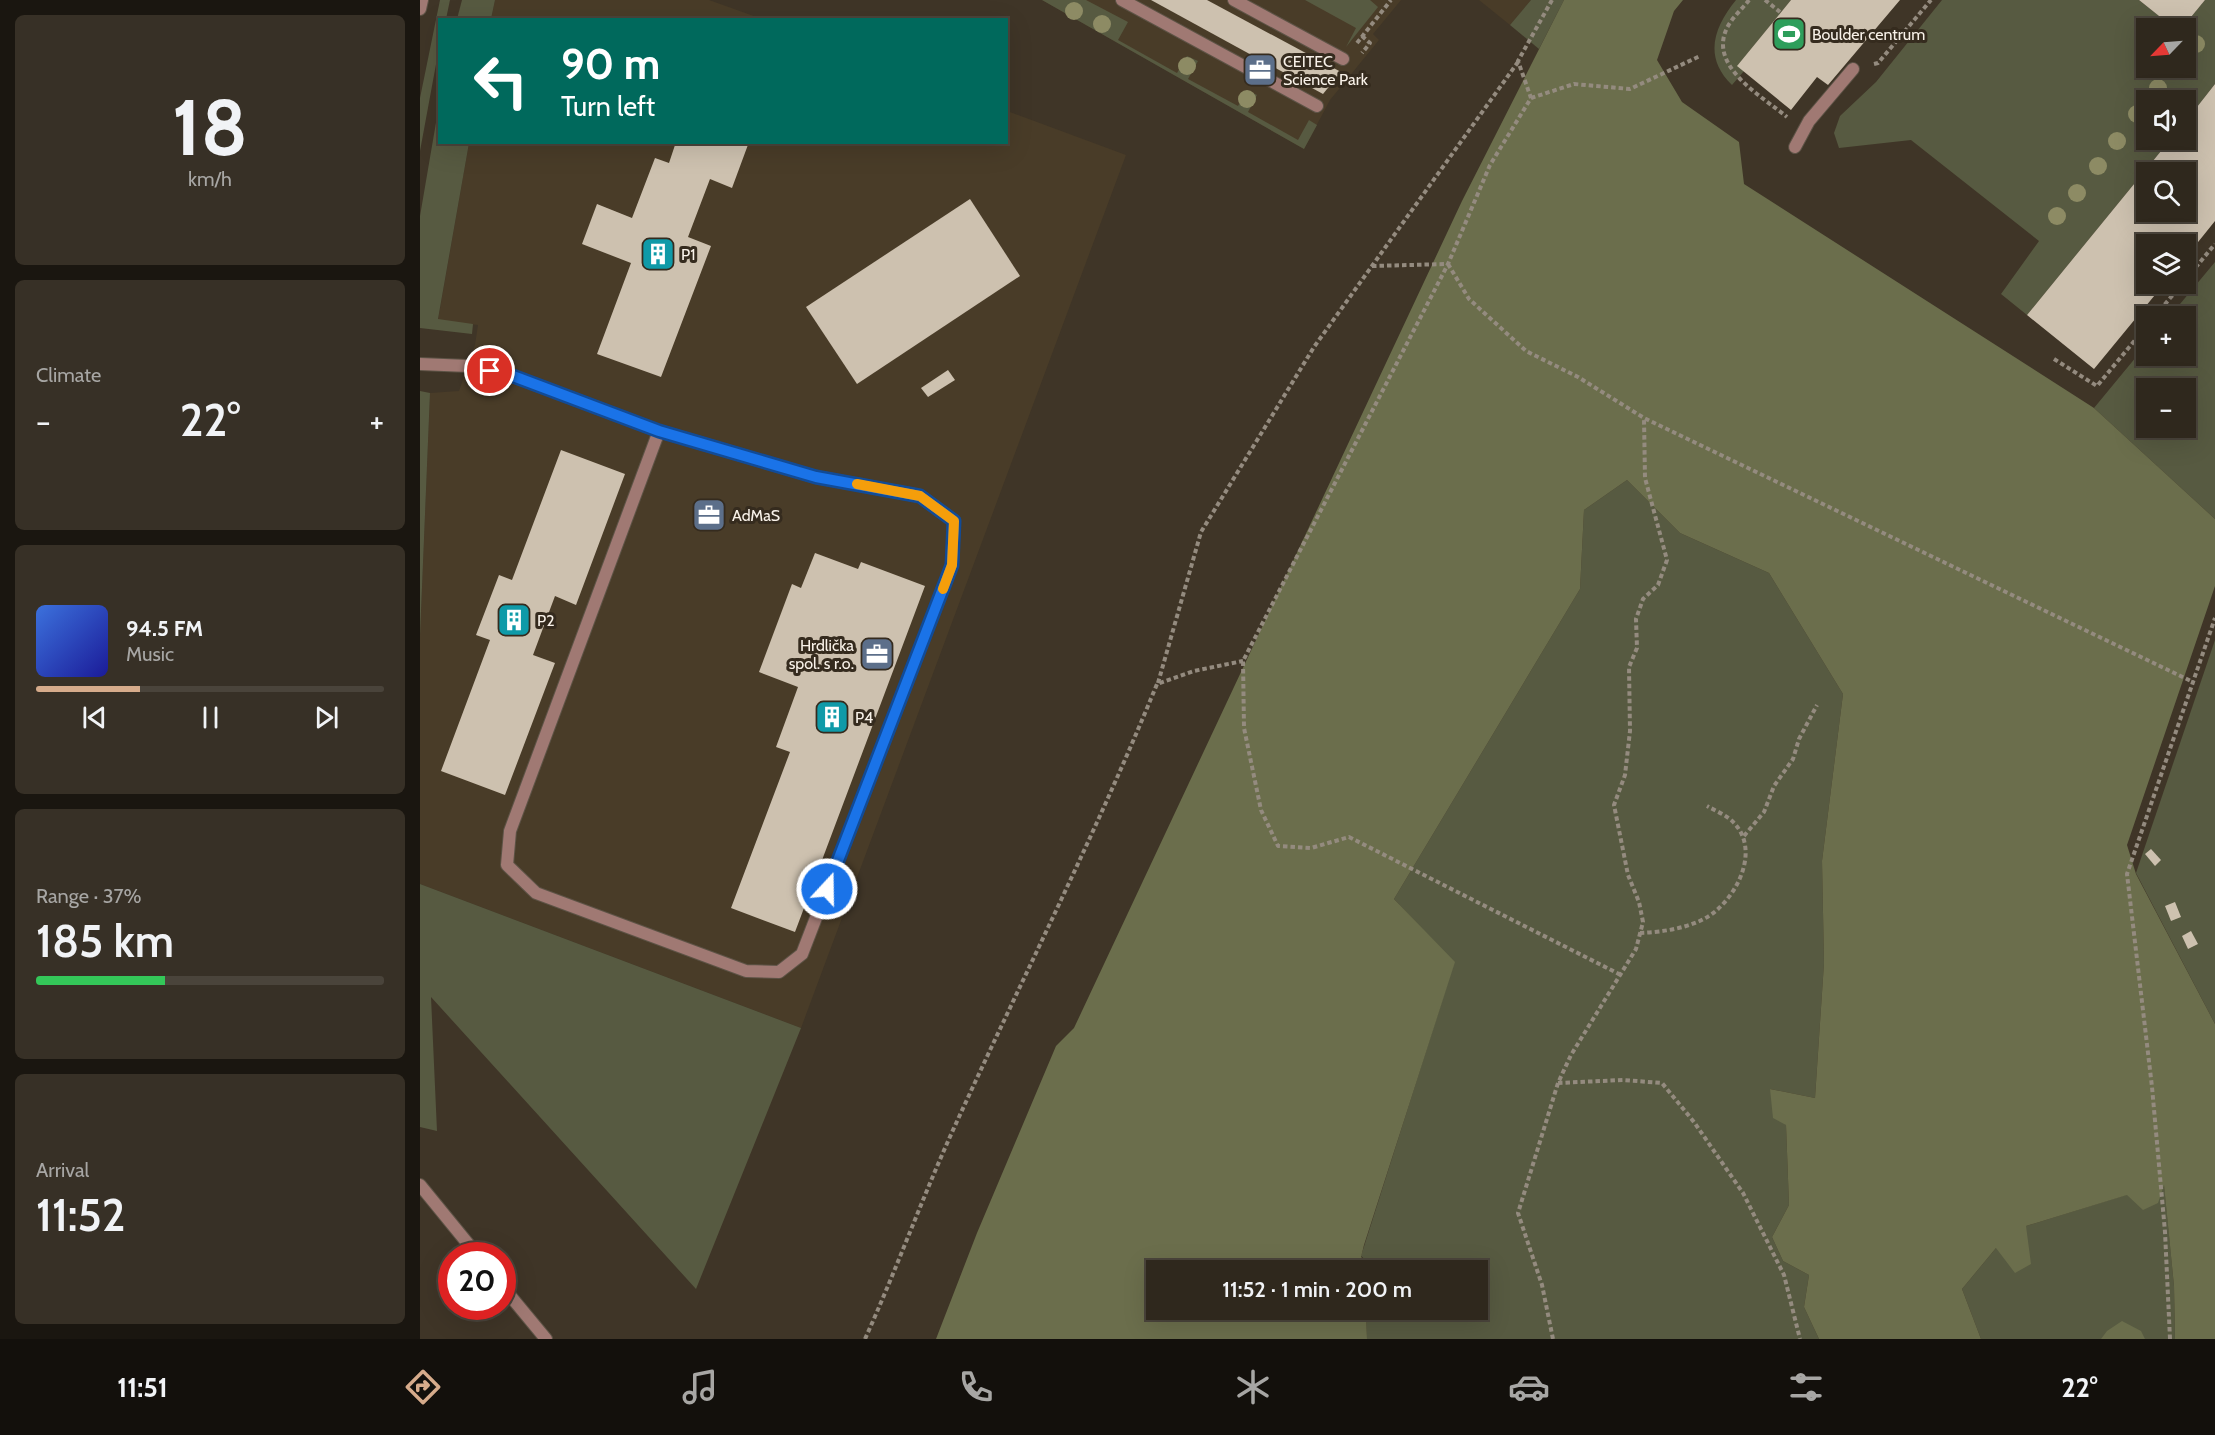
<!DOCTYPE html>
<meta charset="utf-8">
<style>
body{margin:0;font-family:Cabin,sans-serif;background:#373026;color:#f1f3f6;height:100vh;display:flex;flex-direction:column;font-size:22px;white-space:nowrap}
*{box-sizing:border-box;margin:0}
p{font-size:20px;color:#a7a6a4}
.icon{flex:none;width:33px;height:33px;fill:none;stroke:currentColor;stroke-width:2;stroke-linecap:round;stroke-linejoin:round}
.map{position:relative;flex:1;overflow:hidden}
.drawer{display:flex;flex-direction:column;gap:15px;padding:15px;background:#1a1610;width:420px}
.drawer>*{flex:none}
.guide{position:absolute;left:18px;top:18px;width:570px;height:126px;border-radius:0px;box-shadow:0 6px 24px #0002,0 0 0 2px #4a443b;background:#00695c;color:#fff;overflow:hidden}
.needle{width:39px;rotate:245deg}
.tools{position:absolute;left:1716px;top:18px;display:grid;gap:12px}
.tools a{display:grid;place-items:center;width:60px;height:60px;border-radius:0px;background:#2f281d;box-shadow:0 6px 24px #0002,0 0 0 2px #4a443b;font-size:30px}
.speed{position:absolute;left:18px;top:1242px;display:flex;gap:12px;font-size:30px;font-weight:700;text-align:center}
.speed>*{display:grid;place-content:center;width:78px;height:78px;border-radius:50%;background:#2f281d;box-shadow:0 6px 24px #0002,0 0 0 2px #4a443b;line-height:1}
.speed .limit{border:9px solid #d22;background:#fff;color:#111}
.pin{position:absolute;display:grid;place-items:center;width:51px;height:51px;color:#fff;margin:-26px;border:3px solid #fff;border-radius:50%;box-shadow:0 2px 6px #0007}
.me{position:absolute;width:66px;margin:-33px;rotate:21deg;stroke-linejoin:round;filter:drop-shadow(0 0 4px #0008)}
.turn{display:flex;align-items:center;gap:21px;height:126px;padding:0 24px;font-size:27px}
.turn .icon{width:78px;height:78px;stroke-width:2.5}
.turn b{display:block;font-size:42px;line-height:51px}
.big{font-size:45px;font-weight:600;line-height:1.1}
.drawer .card{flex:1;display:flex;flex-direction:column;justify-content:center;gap:9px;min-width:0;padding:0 21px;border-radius:9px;background:#373026}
.drawer .dial{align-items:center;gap:0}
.dial b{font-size:78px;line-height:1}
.song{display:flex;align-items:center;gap:18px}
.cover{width:72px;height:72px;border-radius:9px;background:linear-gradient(135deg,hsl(220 70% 55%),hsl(240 70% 35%))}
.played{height:6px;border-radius:3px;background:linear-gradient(90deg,#d6ab8b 30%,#4a443b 30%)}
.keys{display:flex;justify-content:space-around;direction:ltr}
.heat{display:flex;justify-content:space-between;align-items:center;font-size:33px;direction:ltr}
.charge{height:9px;border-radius:4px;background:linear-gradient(90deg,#34c759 37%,#4a443b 0)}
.trip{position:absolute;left:726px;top:1260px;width:342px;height:60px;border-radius:0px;background:#2f281d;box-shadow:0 6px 24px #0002,0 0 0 2px #4a443b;font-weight:600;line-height:60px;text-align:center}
.dock{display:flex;height:96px;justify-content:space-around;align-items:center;background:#13100c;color:#a7a6a4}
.dock .icon{width:42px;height:42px}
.dock .active{color:#d6ab8b}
.dock b{font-size:27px;color:#f1f3f6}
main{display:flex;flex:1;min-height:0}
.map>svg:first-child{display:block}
.built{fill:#493c28}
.green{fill:#575a41;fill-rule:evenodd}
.forest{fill:#6b6e4c}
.building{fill:#cdc1af;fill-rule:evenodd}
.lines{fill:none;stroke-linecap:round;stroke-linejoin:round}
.lane-casing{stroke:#5d5346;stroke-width:14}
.street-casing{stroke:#5d5346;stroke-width:14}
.path{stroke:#948b7f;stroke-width:4;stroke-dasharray:4.5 3;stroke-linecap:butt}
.lane{stroke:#a07973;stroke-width:12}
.street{stroke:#a07973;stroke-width:12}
.tree{fill:#8d8b64}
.route-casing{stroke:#114b97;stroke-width:15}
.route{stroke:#1a73e8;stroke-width:10}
.slow{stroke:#f59e0b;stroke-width:10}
.labels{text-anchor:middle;stroke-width:6;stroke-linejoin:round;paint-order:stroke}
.poi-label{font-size:16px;fill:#f9f2e9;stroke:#352b1e;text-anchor:start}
</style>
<main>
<section class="drawer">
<div class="card dial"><b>18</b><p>km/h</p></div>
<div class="card"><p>Climate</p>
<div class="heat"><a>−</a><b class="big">22°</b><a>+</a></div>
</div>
<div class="card">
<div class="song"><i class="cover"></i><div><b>94.5 FM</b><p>Music</p></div></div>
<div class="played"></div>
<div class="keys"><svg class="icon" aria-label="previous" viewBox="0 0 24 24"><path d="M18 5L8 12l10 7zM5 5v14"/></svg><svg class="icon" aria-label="pause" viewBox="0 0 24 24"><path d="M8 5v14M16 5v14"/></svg><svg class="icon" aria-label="next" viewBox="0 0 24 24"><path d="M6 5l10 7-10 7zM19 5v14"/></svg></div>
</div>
<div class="card"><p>Range · 37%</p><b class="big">185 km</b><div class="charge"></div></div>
<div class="card"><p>Arrival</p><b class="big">11:52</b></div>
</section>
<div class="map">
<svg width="1795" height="1339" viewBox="0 0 1795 1339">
<rect width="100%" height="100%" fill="#3f3527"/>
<g class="built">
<path d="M75,0H289L342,19L71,20Z"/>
<path d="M622,0H981L953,34L959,40L910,100L884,149Z"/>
<path d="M1059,0H1111L1090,25Z"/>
<path d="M587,111L706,155L381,1028L0,884V636L10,393L39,391L55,345L58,325L18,320L49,143L586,142Z"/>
</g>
<g class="green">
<path d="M20,0H30L26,19L20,20L19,48L0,151V98Z"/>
<path d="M42,0H75L71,19H37Z"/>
<path d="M622,0H666L708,22L698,40L757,73L767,56L778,61L768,79L818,106L827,90L837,95L828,112L878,140L889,120L897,125L884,149Z"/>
<path d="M885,0H950L958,7L926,47L936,28Z"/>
<path d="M1111,0H1144L1119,49L1090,25Z"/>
<path d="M1316,0H1371L1318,65L1324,71L1312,85C1283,57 1294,27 1316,0Z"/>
<path d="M1522,0H1719L1754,28H1726V68H1766V28H1762L1785,0H1795V84L1766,121V100H1726V140H1750L1607,315L1581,294L1619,241L1491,140L1419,148L1414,133L1420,116L1456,82Z"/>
<path d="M19,105L20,142L49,143L18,319L53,324L52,334L0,328V216Z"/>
<path d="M1795,262V519L1674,408L1726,345V356H1766V316H1750ZM1726,388H1766V428H1726Z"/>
<path d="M0,391L10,393L0,636Z"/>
<path d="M1207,480L1260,533L1349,573L1423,694L1402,861L1404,963L1395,1098L1350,1089L1366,1125L1369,1205L1352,1237L1363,1261L1389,1275L1384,1307L1399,1339H947L946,1310H1058V1270H957L941,1256L1034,963L974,899L1160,589L1164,510Z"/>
<path d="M1795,640V1024L1716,873Z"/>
<path d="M0,884L381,1028L276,1289L11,997L17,1131L0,1127Z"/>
<path d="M1744,1183L1754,1286L1755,1339H1561L1542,1289L1576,1248L1606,1226Z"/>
</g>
<g class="forest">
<path d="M1144,0H1263L1254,11L1237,60L1262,102L1319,142L1324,184L1674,408L1795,519V586L1707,845L1716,874L1795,1024V1339H1755L1754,1286L1744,1185L1738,1203L1723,1210L1707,1195L1606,1226L1611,1264L1595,1273L1576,1248L1542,1289L1561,1339H1399L1384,1307L1389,1275L1363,1261L1352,1237L1369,1205L1366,1125L1353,1118L1350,1089L1395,1098L1404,963L1402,861L1423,694L1349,573L1260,533L1207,480L1164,510L1160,589L974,899L1035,962L944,1245L941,1257L957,1270H736V1310H946L947,1339H516L557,1233L636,1046L654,1028L1042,201Z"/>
<path d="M1702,1321L1721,1331L1725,1339H1681L1687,1331Z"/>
</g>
<g class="building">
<path d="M731,0H787L921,72L903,94Z"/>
<path d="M1371,0H1480L1408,85L1397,77L1371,110L1317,66Z"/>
<path d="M1719,0H1785L1762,28H1754Z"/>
<path d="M1795,84V221L1766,257V244H1726V284H1744L1674,369L1607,315L1750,140H1766V121ZM1726,172H1766V212H1726Z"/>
<path d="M256,142H329L312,188L290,179L268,237L291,246L241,377L177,354L211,263L162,244L177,204L212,218L235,158L249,163Z"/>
<path d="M550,199L600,276L437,384L386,307Z"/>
<path d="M528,370L535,380L508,397L501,388Z"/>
<path d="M141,450L205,474L156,605L135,596L113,655L135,663L85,795L21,771L70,640L56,635L79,575L92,580Z"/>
<path d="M395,553L438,569L441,562L505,586L375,932L311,908L370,752L356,747L378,687L339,672L372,584L381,588Z"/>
<path d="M1731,849L1741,860L1735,866L1725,854Z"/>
<path d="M1755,902L1761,917L1751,921L1745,906Z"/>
<path d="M1771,931L1778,944L1768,949L1762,936Z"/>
</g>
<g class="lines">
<g class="lane-casing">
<g id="lane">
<path d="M702,0L897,106"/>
<path d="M814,0L923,59"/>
<path d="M1375,147L1389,121L1433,69"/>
<path d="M0,364L48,366L93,376L239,431L396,477L500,496L534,521L532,565L382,954L359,972L326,971L116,893L87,865L90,831L239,431"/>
<path d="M0,1185L58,1256"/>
<path d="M82,1286L126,1339"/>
</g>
</g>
<g class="street-casing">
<path id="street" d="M0,9L2,0"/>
</g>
<g class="path">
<path d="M1132,0L1098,61L1111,98L1070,165L1028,264L823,661L824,728L841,810L858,846L891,848L929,837L1201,975"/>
<path d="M1329,0C1323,8 1313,17 1308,26C1286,66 1342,96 1367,117"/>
<path d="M1345,0L1360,12"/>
<path d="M942,36L950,43L942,53"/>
<path d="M937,43L971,0"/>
<path d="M1454,64L1458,63L1511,0"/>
<path d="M1111,98L1154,84L1210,89L1280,56"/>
<path d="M1028,264L1049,299L1106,351L1158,377L1224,418L1773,682"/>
<path d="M952,266L1028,264"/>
<path d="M1766,279L1795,244"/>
<path d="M1735,316L1762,284"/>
<path d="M1634,359L1677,386L1726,327"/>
<path d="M738,683L781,532L894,347L1098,62"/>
<path d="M1324,836L1344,812L1354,786L1373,759L1379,739L1397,705"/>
<path d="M1220,933C1245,932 1279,927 1298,909C1321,888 1338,848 1314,823C1308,816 1296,811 1287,806"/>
<path d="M1138,1083L1203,1080L1242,1083L1274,1122L1323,1193L1364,1275L1380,1339"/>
<path d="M445,1339C478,1266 505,1190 539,1117C605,973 677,831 737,684L774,671L823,661"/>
<path d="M1133,1339L1122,1285L1098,1213L1138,1083L1151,1055L1216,949L1223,922L1219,902L1208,875L1194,805L1205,775L1210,731L1209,667L1217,648L1216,619L1223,599L1238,585L1247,560L1225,478L1224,418"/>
<path d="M1750,1339L1745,1232L1732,1087L1707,874L1795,618"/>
</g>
<use href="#lane" class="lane"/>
<use href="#street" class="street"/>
</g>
<g class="tree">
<circle cx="654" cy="11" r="9"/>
<circle cx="682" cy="24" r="9"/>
<circle cx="1776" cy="44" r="9"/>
<circle cx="767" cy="66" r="9"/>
<circle cx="1738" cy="88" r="9"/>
<circle cx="827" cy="99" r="9"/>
<circle cx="1717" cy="114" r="9"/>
<circle cx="1697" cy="141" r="9"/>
<circle cx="1678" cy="166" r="9"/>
<circle cx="1657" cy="193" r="9"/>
<circle cx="1637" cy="216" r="9"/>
</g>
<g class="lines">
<g class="route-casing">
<path id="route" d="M70,371L93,376L239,431L396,477L500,496L534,521L532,565L407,889"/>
</g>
<use href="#route" class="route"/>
<path class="slow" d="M437,484L500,496L534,521L532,565L523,589"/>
</g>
<defs>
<g id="stadium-square" transform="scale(1.725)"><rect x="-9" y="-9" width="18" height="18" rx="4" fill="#2e9e5b" stroke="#352b1e"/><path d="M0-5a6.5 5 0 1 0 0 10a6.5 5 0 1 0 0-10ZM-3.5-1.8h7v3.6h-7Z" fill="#fff"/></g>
<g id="office-square" transform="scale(1.725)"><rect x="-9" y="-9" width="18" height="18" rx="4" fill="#5c6f8a" stroke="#352b1e"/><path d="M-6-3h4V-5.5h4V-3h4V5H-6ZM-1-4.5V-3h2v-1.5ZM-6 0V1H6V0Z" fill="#fff"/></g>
<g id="building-square" transform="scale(1.725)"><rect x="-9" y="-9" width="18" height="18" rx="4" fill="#0f9aa8" stroke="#352b1e"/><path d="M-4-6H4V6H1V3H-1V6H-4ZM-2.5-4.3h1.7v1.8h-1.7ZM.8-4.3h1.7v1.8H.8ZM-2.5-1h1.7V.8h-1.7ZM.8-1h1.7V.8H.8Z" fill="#fff"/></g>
</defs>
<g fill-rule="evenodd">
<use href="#stadium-square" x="1369" y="34"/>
<use href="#office-square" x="840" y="70"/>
<use href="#building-square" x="238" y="254"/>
<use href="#office-square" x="289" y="515"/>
<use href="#building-square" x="94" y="620"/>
<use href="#office-square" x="457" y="654"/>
<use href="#building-square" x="412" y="717"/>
</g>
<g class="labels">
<g class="poi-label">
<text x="1392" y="40">Boulder centrum</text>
<text x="863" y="67">CEITEC<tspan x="863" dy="18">Science Park</tspan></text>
<text x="261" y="260">P1</text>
<text x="312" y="521">AdMaS</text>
<text x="117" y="626">P2</text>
<text x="434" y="651" text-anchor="end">Hrdlička<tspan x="434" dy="18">spol. s r.o.</tspan></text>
<text x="435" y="723">P4</text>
</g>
</g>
</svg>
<div class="tools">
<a><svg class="needle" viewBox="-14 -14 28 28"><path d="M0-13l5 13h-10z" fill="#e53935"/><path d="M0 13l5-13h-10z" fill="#a7a6a4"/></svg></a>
<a><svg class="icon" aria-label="sound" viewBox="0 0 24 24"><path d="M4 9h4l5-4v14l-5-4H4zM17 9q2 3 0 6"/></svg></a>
<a><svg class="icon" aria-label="search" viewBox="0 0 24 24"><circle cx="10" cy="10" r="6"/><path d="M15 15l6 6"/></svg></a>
<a><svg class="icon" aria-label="layers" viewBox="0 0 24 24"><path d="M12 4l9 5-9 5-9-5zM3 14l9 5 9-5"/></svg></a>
<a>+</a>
<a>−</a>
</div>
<div class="speed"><div class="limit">20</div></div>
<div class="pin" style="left:70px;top:371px;background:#d93025"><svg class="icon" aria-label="arrive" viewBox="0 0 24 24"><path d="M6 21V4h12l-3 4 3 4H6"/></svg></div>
<svg class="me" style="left:407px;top:889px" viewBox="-20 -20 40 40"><circle r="17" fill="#1a73e8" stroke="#fff" stroke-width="3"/><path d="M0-11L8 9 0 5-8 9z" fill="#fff"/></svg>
<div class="trip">11:52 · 1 min · 200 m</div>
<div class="guide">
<div class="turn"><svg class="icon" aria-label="left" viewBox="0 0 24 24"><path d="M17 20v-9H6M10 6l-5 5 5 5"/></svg><div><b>90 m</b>Turn left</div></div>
</div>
</div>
</main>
<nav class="dock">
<b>11:51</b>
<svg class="icon active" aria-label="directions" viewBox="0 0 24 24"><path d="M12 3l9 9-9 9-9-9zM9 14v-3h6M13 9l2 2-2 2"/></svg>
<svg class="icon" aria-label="music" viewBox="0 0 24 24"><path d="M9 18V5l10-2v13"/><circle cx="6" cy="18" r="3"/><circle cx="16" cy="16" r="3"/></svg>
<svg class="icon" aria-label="phone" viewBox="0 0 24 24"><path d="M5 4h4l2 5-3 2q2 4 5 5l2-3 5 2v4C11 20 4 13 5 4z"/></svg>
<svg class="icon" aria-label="climate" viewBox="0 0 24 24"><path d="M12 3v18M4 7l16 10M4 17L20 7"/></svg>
<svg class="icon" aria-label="car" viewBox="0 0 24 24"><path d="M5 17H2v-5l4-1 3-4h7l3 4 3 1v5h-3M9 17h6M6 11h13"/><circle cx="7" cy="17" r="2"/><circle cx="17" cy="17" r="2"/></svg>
<svg class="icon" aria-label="filters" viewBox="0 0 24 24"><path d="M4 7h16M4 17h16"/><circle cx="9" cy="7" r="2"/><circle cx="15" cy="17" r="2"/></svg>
<b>22°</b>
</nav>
